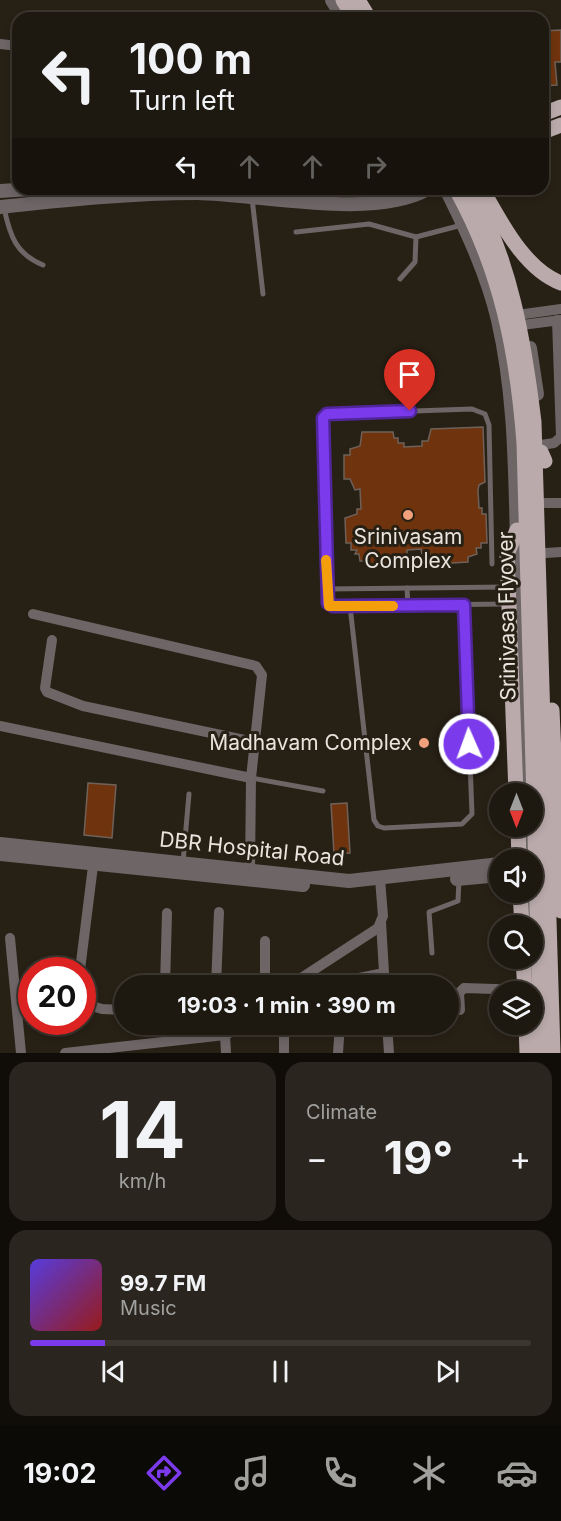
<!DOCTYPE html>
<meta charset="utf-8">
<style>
body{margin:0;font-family:Inter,sans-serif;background:#2a251e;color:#f1f3f6;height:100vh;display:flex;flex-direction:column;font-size:22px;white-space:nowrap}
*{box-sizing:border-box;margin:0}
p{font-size:20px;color:#a0a09f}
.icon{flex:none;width:33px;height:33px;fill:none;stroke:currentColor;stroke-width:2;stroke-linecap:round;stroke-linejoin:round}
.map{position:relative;height:1053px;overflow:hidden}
.sheet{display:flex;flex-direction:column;gap:9px;padding:9px;background:#100d09;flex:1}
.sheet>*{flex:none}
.guide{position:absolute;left:12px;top:12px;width:537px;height:183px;border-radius:18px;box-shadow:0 3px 9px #0003,0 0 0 2px #3b3730;background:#1d1810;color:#f1f3f6;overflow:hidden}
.needle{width:39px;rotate:180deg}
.buttons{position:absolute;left:489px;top:783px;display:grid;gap:12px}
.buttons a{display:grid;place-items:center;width:54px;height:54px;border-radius:50%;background:#1d1810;box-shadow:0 3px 9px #0003,0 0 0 2px #3b3730;font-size:30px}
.speed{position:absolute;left:18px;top:957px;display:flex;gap:12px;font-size:30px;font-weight:700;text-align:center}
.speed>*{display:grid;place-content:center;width:78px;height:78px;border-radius:50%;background:#1d1810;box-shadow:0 3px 9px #0003,0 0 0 2px #3b3730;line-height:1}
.speed .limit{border:9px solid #d22;background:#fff;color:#111}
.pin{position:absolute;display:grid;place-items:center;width:51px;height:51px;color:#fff;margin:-62px -26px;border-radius:50% 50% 50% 0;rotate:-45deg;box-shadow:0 0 6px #0007}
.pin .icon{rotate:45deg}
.me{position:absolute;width:66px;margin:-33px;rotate:358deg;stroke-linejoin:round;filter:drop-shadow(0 0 4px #0008)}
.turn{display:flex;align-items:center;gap:21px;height:126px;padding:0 18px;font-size:27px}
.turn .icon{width:78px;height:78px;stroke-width:2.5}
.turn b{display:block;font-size:42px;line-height:51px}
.lanes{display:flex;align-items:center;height:57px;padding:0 18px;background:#0003;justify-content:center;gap:30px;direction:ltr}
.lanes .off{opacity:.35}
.big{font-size:45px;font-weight:700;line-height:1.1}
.sheet .tile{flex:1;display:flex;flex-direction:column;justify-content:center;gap:9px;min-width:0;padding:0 21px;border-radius:18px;background:#2a251e}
.sheet .dial{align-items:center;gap:0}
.dial b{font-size:78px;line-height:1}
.song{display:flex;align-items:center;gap:18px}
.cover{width:72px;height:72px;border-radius:9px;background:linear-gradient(135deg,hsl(250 70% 55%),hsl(0 70% 35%))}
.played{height:6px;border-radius:3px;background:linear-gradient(90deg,#7c3aed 15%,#3b3730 15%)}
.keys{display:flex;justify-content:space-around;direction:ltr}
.heat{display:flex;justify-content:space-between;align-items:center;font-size:33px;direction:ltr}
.sheet .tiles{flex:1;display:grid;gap:9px;grid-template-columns:1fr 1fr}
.tile:last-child{grid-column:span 2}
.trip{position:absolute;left:114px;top:975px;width:345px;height:60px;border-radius:30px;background:#1d1810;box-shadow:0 3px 9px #0003,0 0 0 2px #3b3730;font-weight:700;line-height:60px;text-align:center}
.dock{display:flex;height:96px;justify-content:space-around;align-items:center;background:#0c0a06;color:#a0a09f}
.dock .icon{width:42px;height:42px}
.dock .current{color:#7c3aed}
.dock b{font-size:27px;color:#f1f3f6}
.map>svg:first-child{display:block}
.building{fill:#6f340e;stroke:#6f6159;stroke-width:1.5}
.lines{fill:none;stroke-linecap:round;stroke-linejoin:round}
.service{stroke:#6d6566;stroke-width:5}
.minor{stroke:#6d6566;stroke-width:10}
.tertiary{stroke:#6d6566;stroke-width:14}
.primary{stroke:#baaaac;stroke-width:15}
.primary-bridge{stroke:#baaaac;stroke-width:15}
.route-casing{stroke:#51269a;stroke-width:15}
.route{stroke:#7c3aed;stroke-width:10}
.slow{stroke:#f59e0b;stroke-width:10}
.poi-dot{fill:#f1a17c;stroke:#272015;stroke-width:2}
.labels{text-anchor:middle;stroke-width:6;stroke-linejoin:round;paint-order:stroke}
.poi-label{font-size:21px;fill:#e9e4dd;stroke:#272015}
.street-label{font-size:21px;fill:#e9e4dd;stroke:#272015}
</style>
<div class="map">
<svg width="561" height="1053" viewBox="0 0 561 1053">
<rect width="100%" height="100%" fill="#272015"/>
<g class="building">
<path d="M561,30V62H555L557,85L543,86V31Z"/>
<path d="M483,427L485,482L479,485L478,490L479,508H482V514H486L487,543H481V548H476L477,554L468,557V562L436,564V558H430V554L422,555L421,549L407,550V555H403V559H397L398,565L367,566L366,561H360L359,554H355L357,550H351V543H346L345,518L357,514V509H361L360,489L355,490L350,479H344V455H350V449L360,446L362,432H393L394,438H398V443H404V447L422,446V441H428L431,429Z"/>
<path d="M88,783L116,785L112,838L84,835Z"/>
<path d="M347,803L350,853L334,854L331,804Z"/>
</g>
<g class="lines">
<g class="service">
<path d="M252,198L263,294"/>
<path d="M4,208C10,236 16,254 43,265"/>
<path d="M296,232L369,224L416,237L462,225"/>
<path d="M400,279L415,262L416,237"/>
<path d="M492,564L489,425L485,414L472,409L327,414L321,424L329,606L506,604"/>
<path d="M407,588L408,606"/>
<path d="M327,589L506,587"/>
<path d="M350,606L374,820L378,826L384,828L462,824L472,814L464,605"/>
<path d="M251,778L323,791"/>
<path d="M183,862L189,794"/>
<path d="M432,953L429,912L458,901L459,879"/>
</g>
<g class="minor">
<path d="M0,44L18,46"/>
<path d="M510,316L561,309"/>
<path d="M514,326L561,320"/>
<path d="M541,445L554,443L561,437L557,320"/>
<path d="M545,503H561"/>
<path d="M546,553L561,552"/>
<path d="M33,614L256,666L262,675L251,778L250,871"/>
<path d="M52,640L45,688L47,692L83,706L254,742"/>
<path d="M0,726L251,778"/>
<path d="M10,938L21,1053"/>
<path d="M80,970L94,858"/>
<path d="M165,986L167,913"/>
<path d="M216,986L219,912"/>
<path d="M265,986V941"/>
<path d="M289,986L378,928L383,916L380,879"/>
<path d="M319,986L384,973L381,922"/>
<path d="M82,1003L102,1009L124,1010"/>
<path d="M460,1010L459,993L464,988L529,990"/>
<path d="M387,1024L389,1053"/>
<path d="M225,1035L226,1053"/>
<path d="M65,1053L225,1035L250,1024"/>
<path d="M284,1053V1028L303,1024"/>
<path d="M338,1053L340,1024"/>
</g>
<g class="tertiary">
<path d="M332,0L343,18"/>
<path d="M446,189C467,231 487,274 498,320C515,394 515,468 517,543C520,626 521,710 526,794"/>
<path d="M0,191L31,189"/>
<path d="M0,207C65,200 132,193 197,193C259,194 373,220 428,189"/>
<path d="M530,348L537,394"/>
<path d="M527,826L528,860"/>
<path d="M0,844L349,881L500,864"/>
<path d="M0,854L303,885"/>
<path d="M457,879L500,875"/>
<path d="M528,892V917"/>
</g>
<g class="primary">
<path d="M343,0L354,18"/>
<path d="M358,0L369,18"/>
<path d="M543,114L561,107"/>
<path d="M543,132L561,125"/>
<path d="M482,189C501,222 524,269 561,283"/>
<path d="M541,452L545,461"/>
<path d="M507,554L517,530"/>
<path d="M518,826L519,860"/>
<path d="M520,892L522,926"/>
<path d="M526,1024L527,1053"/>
</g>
<g class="primary-bridge">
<path d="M456,189C501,270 517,351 524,443L541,1053"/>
<path d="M471,189C511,263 524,340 534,422L553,1053"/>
<path d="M507,554L516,794"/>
<path d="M552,710L561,911"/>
<path d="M523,958L525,992"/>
</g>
</g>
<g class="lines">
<g class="route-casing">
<path id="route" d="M410,411L327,414L323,418L328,603L333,606L464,605L469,744"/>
</g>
<use href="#route" class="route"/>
<path class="slow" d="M326,560L329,606H393"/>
</g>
<g class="poi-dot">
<circle cx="408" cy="515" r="6"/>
<circle cx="424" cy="743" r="6"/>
</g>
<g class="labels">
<g class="poi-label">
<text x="408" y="544">Srinivasam<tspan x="408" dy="24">Complex</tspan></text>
<text x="412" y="750" text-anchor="end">Madhavam Complex</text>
</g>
<g class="street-label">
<text transform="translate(507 616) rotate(-91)" y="7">Srinivasa Flyover</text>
<text transform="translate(252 849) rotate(6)" y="7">DBR Hospital Road</text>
</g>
</g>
</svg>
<div class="buttons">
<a><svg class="needle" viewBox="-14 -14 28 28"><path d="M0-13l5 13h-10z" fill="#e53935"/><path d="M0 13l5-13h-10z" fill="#a0a09f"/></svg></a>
<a><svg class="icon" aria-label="sound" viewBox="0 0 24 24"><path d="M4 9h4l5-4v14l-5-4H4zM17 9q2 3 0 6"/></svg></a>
<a><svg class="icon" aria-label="search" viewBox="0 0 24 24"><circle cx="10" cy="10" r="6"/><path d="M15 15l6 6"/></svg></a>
<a><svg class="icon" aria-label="layers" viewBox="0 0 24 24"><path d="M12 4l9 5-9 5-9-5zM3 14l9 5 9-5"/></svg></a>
</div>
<div class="speed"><div class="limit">20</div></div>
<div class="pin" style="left:410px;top:411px;background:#d93025"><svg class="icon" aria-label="arrive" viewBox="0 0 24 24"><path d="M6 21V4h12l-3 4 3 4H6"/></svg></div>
<svg class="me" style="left:469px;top:744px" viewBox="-20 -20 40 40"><circle r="17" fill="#7c3aed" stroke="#fff" stroke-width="3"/><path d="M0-11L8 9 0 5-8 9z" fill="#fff"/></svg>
<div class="trip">19:03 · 1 min · 390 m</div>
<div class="guide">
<div class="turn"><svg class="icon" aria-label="left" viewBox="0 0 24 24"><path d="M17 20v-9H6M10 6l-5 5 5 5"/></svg><div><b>100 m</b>Turn left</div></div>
<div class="lanes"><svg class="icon" aria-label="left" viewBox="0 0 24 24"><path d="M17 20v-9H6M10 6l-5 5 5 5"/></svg><svg class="icon off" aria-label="ahead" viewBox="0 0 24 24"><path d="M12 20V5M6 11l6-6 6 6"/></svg><svg class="icon off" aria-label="ahead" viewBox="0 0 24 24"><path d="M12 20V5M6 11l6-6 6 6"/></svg><svg class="icon off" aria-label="right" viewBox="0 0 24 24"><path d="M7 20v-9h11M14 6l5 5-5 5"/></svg></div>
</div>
</div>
<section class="sheet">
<div class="tiles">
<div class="tile dial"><b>14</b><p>km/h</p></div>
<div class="tile"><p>Climate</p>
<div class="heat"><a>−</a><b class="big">19°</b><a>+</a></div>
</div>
<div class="tile">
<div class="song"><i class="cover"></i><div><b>99.7 FM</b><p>Music</p></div></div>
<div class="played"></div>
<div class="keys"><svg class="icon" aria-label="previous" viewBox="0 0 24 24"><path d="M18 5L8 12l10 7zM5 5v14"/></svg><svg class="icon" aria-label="pause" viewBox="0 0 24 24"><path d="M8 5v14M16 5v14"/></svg><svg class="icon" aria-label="next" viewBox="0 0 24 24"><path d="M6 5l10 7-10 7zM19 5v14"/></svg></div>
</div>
</div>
</section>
<nav class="dock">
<b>19:02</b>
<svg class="icon current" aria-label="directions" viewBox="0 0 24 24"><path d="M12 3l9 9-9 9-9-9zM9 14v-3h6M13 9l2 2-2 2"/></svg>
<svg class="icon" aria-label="music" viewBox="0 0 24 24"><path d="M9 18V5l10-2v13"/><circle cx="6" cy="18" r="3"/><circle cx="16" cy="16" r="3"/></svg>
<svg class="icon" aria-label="phone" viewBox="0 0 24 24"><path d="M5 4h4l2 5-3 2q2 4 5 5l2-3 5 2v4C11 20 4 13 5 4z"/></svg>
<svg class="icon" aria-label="climate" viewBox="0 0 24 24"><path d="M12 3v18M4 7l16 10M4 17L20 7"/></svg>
<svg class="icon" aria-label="car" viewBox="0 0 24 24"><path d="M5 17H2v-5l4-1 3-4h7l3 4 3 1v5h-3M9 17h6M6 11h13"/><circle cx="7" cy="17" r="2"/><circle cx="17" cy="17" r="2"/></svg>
</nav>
